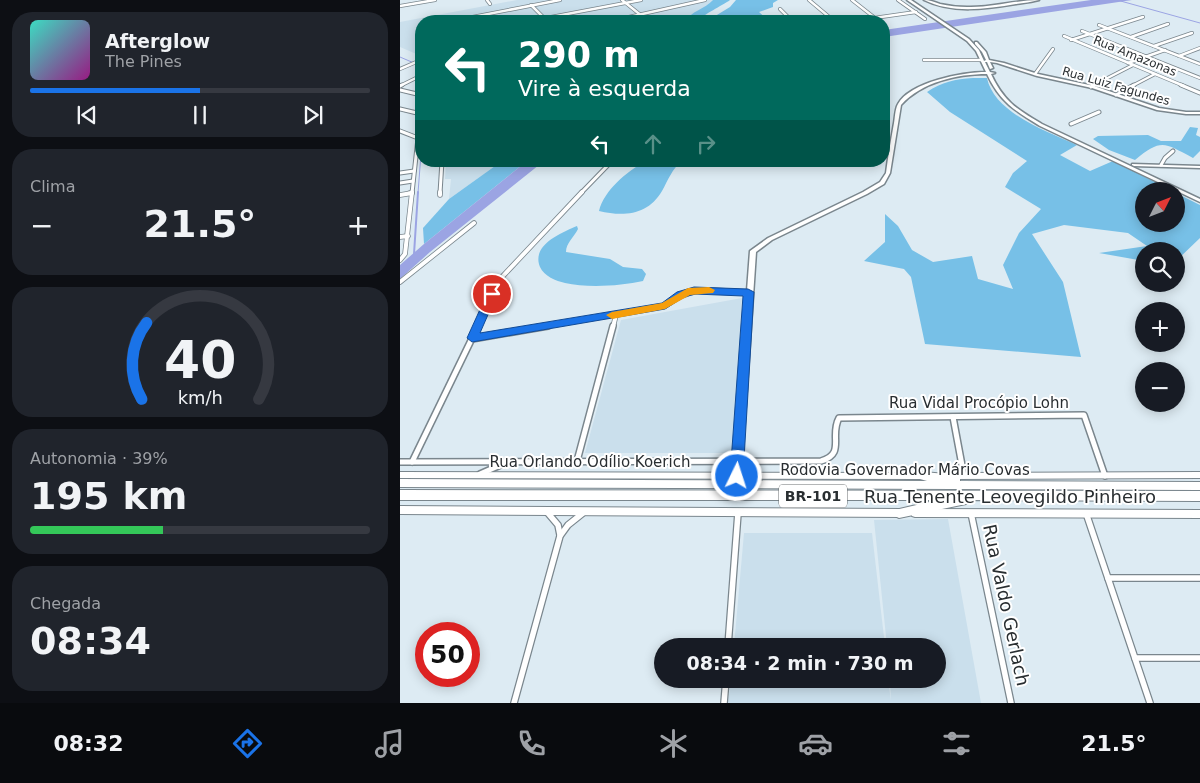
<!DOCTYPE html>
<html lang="pt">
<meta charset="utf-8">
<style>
body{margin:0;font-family:"DejaVu Sans",sans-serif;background:#20242c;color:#f1f3f6;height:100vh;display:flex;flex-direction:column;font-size:19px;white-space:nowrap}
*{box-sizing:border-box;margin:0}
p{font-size:16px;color:#9ea1a6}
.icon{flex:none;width:28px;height:28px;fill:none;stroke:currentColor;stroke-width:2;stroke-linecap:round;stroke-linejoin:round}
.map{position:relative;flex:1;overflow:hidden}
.drawer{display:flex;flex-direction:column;gap:12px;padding:12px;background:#0d0f14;width:400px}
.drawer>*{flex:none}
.banner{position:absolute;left:15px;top:15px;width:475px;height:152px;border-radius:20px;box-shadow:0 2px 12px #0003;background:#00695c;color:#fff;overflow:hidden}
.needle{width:32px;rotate:48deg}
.tools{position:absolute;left:735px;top:182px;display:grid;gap:10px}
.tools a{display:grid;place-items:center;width:50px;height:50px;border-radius:50%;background:#171b24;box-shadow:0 2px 12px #0003;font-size:25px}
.speed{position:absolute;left:15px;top:622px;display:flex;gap:10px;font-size:25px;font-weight:700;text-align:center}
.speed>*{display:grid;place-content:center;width:65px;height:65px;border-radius:50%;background:#171b24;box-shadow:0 2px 12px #0003;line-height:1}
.speed .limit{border:8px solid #d22;background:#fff;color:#111}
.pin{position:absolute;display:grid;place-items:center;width:42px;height:42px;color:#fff;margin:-21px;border:2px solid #fff;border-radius:50%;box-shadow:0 1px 5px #0007}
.me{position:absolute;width:55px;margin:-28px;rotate:4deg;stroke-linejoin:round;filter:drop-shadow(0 0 4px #0008)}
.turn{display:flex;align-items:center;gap:18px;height:105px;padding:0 20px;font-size:22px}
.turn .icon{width:65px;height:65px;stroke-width:2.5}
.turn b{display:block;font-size:35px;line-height:42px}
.lanes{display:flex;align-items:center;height:48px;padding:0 20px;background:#0003;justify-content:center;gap:25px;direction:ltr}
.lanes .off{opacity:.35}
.big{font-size:38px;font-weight:600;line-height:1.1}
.drawer .tile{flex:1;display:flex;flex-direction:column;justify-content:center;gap:8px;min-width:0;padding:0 18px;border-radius:20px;background:#20242c}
.drawer .dial{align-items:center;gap:0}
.dial svg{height:130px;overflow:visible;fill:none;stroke:#363941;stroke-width:7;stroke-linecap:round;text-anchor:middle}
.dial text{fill:#f1f3f6;stroke:none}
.song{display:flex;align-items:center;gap:15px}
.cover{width:60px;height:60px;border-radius:8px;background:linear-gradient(135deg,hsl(170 70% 55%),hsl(310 70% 35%))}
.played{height:5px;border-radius:2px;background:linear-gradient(90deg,#1a73e8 50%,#363941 50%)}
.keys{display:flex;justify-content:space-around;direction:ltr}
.heat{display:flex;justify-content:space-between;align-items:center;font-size:28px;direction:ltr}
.charge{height:8px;border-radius:4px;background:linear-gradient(90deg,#34c759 39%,#363941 0)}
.trip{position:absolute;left:254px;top:638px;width:292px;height:50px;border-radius:25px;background:#171b24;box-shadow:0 2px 12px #0003;font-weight:600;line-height:50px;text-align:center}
.tabs{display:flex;height:80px;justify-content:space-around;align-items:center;background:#090b0e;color:#9ea1a6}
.tabs .icon{width:35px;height:35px}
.tabs .current{color:#1a73e8}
.tabs b{font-size:22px;color:#f1f3f6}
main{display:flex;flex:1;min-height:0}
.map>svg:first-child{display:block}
.built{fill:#cadfec}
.forest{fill:#77c0e7}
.water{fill:#9ba4e3}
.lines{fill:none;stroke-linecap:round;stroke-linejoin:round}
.stream-far1{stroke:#9ba4e3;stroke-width:1}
.stream{stroke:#9ba4e3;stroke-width:2}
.street-far4-casing{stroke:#7a868d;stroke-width:4}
.street-far3-casing{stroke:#7a868d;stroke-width:5}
.street-far2-casing{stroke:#7a868d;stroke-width:5.5}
.street-far1-casing{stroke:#7a868d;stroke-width:8}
.street-casing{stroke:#7a868d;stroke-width:8}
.secondary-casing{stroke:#7a868d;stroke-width:3}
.primary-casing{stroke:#7a868d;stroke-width:2}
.highway-casing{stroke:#7a868d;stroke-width:2}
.street-far4{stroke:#fff;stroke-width:2.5}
.street-far3{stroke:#fff;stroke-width:3}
.street-far2{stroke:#fff;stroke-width:4}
.street-far1{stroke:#fff;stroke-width:5}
.street{stroke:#fff;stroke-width:5.5}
.secondary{fill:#fff;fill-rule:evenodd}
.primary{fill:#fff;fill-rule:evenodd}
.highway{fill:#fff;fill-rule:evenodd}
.route{fill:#1a73e8;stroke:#114b97}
.slow{fill:#f59e0b}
.labels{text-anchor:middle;stroke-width:4;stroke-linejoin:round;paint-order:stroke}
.far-street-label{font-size:12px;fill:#292e31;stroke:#fff}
.shield{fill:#fff;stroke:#696d6f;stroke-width:1}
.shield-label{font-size:14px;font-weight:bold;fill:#292e31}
.street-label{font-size:15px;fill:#292e31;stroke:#fff}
.near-street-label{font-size:18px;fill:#292e31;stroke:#fff}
</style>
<main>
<section class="drawer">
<div class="tile">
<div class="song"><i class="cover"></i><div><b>Afterglow</b><p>The Pines</p></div></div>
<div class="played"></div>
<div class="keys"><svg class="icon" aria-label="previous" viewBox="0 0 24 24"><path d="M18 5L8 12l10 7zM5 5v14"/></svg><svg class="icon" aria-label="pause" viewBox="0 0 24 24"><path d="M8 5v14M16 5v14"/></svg><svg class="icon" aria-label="next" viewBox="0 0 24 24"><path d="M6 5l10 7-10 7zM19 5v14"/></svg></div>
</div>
<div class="tile"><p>Clima</p>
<div class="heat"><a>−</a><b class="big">21.5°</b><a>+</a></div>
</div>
<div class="tile dial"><svg viewBox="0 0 100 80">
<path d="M14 69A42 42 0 1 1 86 69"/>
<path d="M14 69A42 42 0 0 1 17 22" stroke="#1a73e8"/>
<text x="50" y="56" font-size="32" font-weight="700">40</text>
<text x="50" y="72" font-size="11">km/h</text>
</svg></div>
<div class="tile"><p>Autonomia · 39%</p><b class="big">195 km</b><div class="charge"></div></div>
<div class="tile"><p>Chegada</p><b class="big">08:34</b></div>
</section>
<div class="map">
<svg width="800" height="703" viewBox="0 0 800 703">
<rect width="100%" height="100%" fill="#ddebf3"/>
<g class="built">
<path d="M117,0H313L308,6L289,16L286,21H21V56L0,47V22Z"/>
<path d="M46,161H102L49,199L51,179H45Z"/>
<path d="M342,298L334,453H185L221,320Z"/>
<path d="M548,519L581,703H328L331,679H488L491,701L490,679H538V646H487L474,520Z"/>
<path d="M344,533H472L485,646H334Z"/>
</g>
<g class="forest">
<path d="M313,0H330C322,6 303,14 299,21H286C291,11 305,9 313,0Z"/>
<path d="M336,0H378L373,3V7L359,12L369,21H307L330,7Z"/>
<path d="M573,78H587C594,113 648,132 677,145L660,155L690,171L713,161L773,191H744V224H776V193L800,205V238L776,261V251H744V261L699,253L747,246L728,233L664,225L632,234L663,282L681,357L525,344L511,277L504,269L464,261L485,242V214L498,226L512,250L533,262L572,256L578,279L613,289L603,265L619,233L641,209L605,187L613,173L627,161L550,112L527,92C542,82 555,79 573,78Z"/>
<path d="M790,127L798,128L796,135L800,137V151L793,158C764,143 762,138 735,160L709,150L693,139L698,136L748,135L761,141H781Z"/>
<path d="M102,161H127L24,244L23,228L49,199Z"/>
<path d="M245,161H282C272,169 268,180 262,191C248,215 224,217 199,211C204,190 227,172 245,161Z"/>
<path d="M177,226L178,229C174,237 166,243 166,252L210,259L223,267L242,269L246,274L243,281C221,286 187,288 165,283C156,281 144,276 140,267C131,245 161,233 177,226Z"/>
</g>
<g class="water">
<path d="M691,0H732L484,37V30Z"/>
<path d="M127,161H144L30,252L0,279V265L24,244Z"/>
</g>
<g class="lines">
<g class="stream-far1">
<path d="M717,0L800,23"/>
<path d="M0,57L21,66"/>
<path d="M18,193L21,154"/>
</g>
<path class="stream" d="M14,254L18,192"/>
<g class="street-far4-casing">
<g id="street-far4">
<path d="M87,0L90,4"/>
<path d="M222,0L248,21"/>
<path d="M409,0L434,21"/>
<path d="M452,0L475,18"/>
<path d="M498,0L525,19"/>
<path d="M131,5L147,21"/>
<path d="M0,6L35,0"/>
<path d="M380,9L392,21"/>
<path d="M52,21L160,0"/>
<path d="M130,21L241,0"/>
<path d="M211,21L305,0"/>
<path d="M453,21L516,12"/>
<path d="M699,25L800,64"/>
<path d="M682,31L800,78"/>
<path d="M664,36L784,86"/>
<path d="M731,37L768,24"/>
<path d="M671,40L743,17"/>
<path d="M754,46L792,33"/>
<path d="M779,56L800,48"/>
<path d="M524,60H582"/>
<path d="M728,63L765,50"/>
<path d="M0,69L21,60"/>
<path d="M635,74L653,49"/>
<path d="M0,86L20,76"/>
<path d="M692,86L733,65"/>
<path d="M732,86L755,74"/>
</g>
</g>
<g class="street-far3-casing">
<g id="street-far3">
<path d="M781,85L800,93"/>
<path d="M0,86L2,85"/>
<path d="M691,87L695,85"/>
<path d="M0,90L17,94"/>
<path d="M716,95L734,85"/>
<path d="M0,109L17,113"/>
<path d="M671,124L699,112"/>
<path d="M0,131L18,138L12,193"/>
<path d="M761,165L765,158L773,151"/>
<path d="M0,173L14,171"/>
<path d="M0,183L13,181"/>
<path d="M9,193H12"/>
<path d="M40,193L42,161"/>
<path d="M181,193L212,161"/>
</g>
</g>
<g class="street-far2-casing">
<g id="street-far2">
<path d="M0,195L12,193"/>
<path d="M40,195V192"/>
<path d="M0,237L8,236"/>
<path d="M0,260L5,254L12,192"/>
<path d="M0,282L74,223"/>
<path d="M78,327L102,277L182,192"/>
<path d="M141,327L265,306C295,284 313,291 349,292"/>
<path d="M213,327L216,315"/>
</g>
</g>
<g class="street-far1-casing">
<g id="street-far1">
<path d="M72,339L148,326"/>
<path d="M553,417L564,476"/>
<path d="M177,461L213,326"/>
<path d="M0,462L421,461C446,454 429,436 439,418L684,415L705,476"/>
<path d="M12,462L78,326"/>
<path d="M80,474L105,463"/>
</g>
</g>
<g class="street-casing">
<g id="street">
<path d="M147,512L158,525L160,535"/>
<path d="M571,513L611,703"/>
<path d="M686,513L750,703"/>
<path d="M708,578H800"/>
<path d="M328,646L338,513"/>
<path d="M735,658H800"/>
<path d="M114,703L160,536L168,525L183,513"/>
<path d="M324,703L326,679"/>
</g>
</g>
<g class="secondary-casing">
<g id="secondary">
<path d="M507,0H511L569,39L579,50L584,61L586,60L582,52L575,44V42H577L586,52L589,60L604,63L638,74L694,86L759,108L786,112H800V114H786L757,110L692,88L637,76L597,63L590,62L593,68L590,69L587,62H585L590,72L595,73L591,74C604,102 617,109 642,124L800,199V202L640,126C614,110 600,102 587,74C557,74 522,82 501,105L490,173L484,184L467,194L372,240L356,252L341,476L340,478L337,479L334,478L333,476L350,251L368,238L463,192L480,182L486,173C488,156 491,140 494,123C495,118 495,109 498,104C510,82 563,72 586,72L576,51L567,41Z"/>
<path d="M524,0C530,0 534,2 540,4C549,6 558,7 567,7C591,8 615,0 639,0C632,2 623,3 616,4C586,9 552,14 524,0Z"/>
<path d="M732,164L800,166V168L734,166L732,165Z"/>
</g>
</g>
<g class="primary-casing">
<g id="primary">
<path d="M0,472L527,473L530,474L531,476L530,478L527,479L0,478Z"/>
<path d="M800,472V478L553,479L550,478L549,476L550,474L553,473Z"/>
<path d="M0,506L502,509L505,510L506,513L505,516L502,517L0,514Z"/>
<path d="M515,509L800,510V518L515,517L512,516L511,513L512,510Z"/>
</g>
</g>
<g class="highway-casing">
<g id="highway">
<path d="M524,472L556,475L560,476V481L800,482V490L0,487V479L527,481L520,479L519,476L520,473Z"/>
<path d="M0,490L800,491V501L571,500L566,504L499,518L495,516L494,513L495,510L538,500H0Z"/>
</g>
</g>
<use href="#street-far4" class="street-far4"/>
<use href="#street-far3" class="street-far3"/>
<use href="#street-far2" class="street-far2"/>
<use href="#street-far1" class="street-far1"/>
<use href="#street" class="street"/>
<use href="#secondary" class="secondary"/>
<use href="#primary" class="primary"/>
<use href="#highway" class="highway"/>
</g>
<path class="route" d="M294,287L348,289L354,292L343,476L341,480L337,482L332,480L330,476L343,296L295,294L284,297L265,309L72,342L67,338L87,294L92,291L97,294L80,333L262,303L277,292Z"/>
<path class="slow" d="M309,287L315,290L313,293L290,295L265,309L212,319L206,315L212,312L262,303L288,288Z"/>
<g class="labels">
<g class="far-street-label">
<text transform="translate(735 56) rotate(22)" y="4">Rua Amazonas</text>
<text transform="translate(716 86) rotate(16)" y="4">Rua Luiz Fagundes</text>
</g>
<rect class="shield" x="379" y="484.5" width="68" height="23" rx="4"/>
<g class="shield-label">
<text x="413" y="501">BR-101</text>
</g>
<g class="street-label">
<text x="579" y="408">Rua Vidal Procópio Lohn</text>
<text x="190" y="467">Rua Orlando Odílio Koerich</text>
<text x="505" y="475">Rodovia Governador Mário Covas</text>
</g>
<g class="near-street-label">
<text x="610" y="503">Rua Tenente Leovegildo Pinheiro</text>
<text transform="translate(606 605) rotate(78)" y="6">Rua Valdo Gerlach</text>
</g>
</g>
</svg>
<div class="tools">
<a><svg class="needle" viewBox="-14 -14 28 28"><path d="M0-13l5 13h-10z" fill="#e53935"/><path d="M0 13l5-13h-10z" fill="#9ea1a6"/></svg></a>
<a><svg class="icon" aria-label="search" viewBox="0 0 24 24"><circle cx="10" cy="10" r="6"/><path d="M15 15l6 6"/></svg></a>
<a>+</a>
<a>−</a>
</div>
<div class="speed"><div class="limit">50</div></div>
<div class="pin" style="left:92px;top:294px;background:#d93025"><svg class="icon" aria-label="arrive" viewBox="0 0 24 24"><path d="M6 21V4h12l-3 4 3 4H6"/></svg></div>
<svg class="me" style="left:337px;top:476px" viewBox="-20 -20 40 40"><circle r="17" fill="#1a73e8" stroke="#fff" stroke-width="3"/><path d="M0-11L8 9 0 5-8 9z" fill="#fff"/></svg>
<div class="trip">08:34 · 2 min · 730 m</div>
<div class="banner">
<div class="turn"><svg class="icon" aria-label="left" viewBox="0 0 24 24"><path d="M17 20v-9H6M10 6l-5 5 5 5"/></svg><div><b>290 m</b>Vire à esquerda</div></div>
<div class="lanes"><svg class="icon" aria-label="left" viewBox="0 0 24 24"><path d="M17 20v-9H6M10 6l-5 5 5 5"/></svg><svg class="icon off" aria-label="ahead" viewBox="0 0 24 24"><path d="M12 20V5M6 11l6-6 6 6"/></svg><svg class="icon off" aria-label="right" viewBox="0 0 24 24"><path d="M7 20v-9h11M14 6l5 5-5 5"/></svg></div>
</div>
</div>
</main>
<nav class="tabs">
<b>08:32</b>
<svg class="icon current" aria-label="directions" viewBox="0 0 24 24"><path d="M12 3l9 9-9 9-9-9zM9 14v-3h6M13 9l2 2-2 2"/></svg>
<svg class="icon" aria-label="music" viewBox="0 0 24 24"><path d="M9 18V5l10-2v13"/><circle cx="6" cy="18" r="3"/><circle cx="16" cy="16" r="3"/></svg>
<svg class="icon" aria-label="phone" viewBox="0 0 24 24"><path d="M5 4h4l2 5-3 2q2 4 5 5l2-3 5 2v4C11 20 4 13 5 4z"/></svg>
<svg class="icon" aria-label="climate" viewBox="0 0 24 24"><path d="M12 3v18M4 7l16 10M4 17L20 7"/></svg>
<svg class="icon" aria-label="car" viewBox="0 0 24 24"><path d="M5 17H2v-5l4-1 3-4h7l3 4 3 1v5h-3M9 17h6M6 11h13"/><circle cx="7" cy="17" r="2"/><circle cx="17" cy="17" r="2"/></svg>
<svg class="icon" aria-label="filters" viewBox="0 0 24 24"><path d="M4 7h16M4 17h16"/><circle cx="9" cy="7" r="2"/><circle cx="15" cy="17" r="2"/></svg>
<b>21.5°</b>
</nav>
